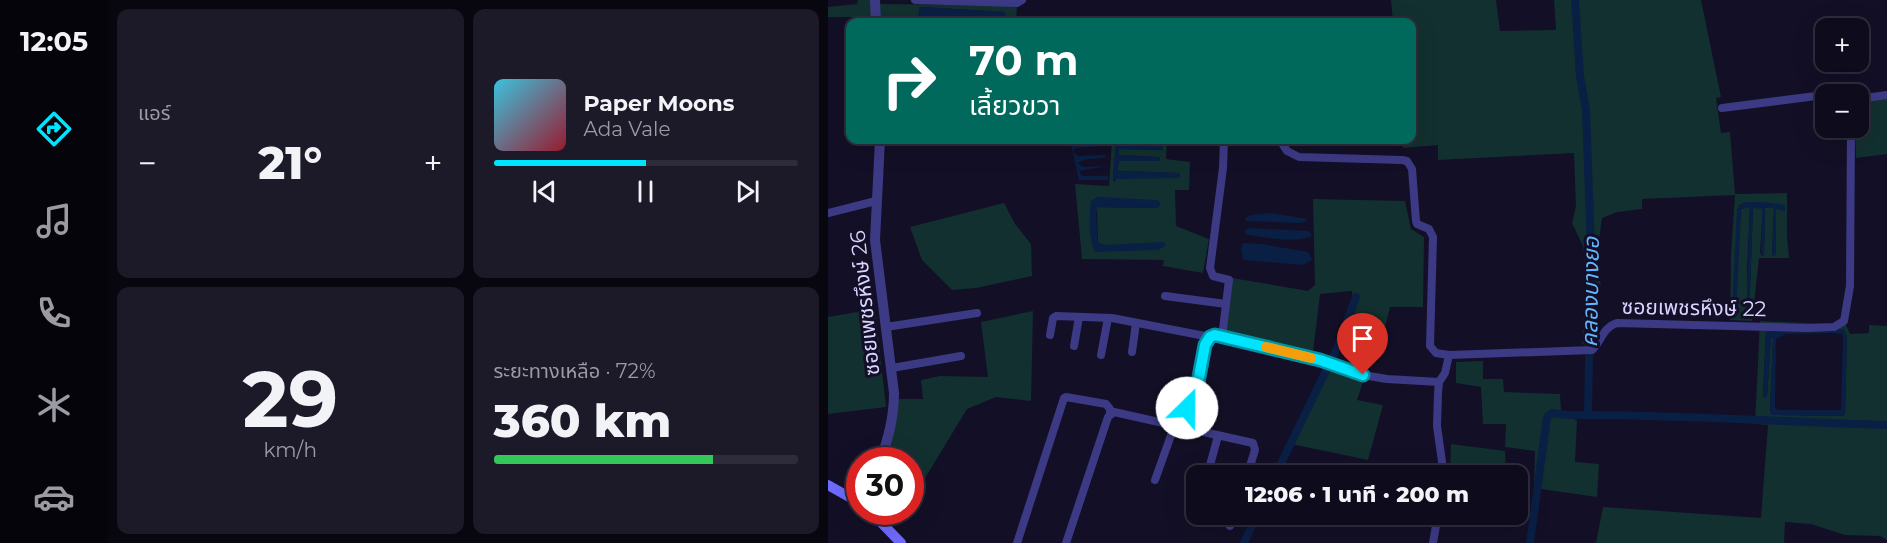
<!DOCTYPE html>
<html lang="th">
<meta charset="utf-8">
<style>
body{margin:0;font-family:Montserrat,"Noto Sans Thai",sans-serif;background:#1c1929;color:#f1f3f6;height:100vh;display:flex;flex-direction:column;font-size:22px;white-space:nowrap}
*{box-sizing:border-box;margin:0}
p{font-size:20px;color:#9b9ba3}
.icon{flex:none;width:33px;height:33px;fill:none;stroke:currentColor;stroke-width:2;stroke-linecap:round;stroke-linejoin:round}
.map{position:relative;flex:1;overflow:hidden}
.side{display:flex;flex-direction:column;gap:9px;padding:9px;background:#08060f;width:720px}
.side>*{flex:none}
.hud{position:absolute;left:18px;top:18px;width:570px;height:126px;border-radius:12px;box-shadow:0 6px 24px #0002,0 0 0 2px #2e2b3b;background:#00695c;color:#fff;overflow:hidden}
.controls{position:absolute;left:987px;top:18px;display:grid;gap:12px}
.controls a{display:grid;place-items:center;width:54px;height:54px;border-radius:12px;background:#0e0b1c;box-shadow:0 6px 24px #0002,0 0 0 2px #2e2b3b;font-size:30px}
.speed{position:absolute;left:18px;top:447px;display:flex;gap:12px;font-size:30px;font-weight:700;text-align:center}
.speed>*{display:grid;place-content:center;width:78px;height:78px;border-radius:50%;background:#0e0b1c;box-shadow:0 6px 24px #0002,0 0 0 2px #2e2b3b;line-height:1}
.speed .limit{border:9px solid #d22;background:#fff;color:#111}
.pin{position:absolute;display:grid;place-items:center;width:51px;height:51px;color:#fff;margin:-62px -26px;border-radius:50% 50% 50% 0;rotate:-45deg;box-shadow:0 0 6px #0007}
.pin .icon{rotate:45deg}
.me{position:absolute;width:66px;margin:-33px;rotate:23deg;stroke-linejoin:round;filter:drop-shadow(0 0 4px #0008)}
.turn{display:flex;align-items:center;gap:21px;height:126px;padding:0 24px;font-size:27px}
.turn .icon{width:78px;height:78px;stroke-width:2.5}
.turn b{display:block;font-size:42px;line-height:51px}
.big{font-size:45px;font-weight:800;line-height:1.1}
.side .card{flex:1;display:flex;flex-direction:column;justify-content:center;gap:9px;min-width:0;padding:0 21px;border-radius:12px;background:#1c1929}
.side .dial{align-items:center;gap:0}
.dial b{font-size:78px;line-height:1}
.song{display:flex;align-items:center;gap:18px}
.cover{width:72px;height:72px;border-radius:9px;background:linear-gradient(135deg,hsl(190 70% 55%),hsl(350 70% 35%))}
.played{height:6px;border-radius:3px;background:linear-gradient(90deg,#00e5ff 50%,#2e2b3b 50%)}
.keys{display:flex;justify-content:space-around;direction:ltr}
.heat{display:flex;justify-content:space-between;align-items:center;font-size:33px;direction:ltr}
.charge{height:9px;border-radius:4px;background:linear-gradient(90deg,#34c759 72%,#2e2b3b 0)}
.side .tiles{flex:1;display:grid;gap:9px;grid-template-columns:repeat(2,1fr)}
.trip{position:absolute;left:358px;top:465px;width:342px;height:60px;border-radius:12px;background:#0e0b1c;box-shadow:0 6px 24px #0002,0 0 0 2px #2e2b3b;font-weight:800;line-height:60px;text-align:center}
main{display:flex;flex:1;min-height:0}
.menu{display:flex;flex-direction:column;width:108px;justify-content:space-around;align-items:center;background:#06040b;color:#9b9ba3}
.menu .icon{width:42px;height:42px}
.menu .active{color:#00e5ff}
.menu b{font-size:27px;color:#f1f3f6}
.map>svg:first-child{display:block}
.green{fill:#12302f;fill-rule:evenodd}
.water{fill:#0a1f44;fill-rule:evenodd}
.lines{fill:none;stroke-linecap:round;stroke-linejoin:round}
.canal{stroke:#0a1f44;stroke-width:8}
.minor{stroke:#3d3a85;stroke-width:8}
.tertiary{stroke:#3d3a85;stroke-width:10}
.secondary{stroke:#6f6bff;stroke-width:10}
.route-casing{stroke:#0095a6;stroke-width:15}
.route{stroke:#00e5ff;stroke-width:10}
.slow{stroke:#f59e0b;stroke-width:10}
.labels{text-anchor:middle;stroke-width:6;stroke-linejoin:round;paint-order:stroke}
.street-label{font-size:21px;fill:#d9d4ff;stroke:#130f26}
.water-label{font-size:22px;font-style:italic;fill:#62b6ff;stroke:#130f26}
</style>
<main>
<nav class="menu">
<b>12:05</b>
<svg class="icon active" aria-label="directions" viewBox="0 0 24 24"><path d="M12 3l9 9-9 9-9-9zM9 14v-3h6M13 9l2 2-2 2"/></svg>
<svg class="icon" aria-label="music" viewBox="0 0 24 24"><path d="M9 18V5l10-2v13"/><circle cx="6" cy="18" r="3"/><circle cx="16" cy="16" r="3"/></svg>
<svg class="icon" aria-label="phone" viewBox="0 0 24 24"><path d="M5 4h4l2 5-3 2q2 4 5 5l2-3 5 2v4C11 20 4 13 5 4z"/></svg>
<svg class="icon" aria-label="climate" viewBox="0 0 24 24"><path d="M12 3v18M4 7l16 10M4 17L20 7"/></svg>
<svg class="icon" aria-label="car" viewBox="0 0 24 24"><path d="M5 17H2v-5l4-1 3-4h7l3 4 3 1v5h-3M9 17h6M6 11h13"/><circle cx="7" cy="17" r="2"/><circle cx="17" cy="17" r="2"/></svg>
</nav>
<section class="side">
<div class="tiles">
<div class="card"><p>แอร์</p>
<div class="heat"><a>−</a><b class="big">21°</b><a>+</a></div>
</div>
<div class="card">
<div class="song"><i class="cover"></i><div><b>Paper Moons</b><p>Ada Vale</p></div></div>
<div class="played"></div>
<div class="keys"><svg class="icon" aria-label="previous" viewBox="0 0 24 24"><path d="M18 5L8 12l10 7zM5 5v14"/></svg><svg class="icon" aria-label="pause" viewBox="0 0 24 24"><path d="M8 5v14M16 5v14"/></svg><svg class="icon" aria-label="next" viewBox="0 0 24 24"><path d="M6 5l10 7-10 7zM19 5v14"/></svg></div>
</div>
<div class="card dial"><b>29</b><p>km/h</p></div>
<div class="card"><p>ระยะทางเหลือ · 72%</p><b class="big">360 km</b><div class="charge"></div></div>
</div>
</section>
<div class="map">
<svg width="1059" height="543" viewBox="0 0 1059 543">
<rect width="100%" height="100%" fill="#130f26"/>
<g class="green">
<path d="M30,0H46L44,22H29V20L26,17H0V7L29,4Z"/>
<path d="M563,0H668L672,31L728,30L726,0H873L893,97L888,98L893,133L902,132L907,194L959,193V236L961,258H931L924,321L902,320L903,254L907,195L814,199V209L789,212L774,218L769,254L773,289L765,293L763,347L754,344L758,271L755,246L744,223L748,206L746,153L610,160V145L575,148V140H584V22H565ZM911,205H956L957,210L948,208V255H944L946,208L944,207L937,208L936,256L933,255L932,252L935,208H925L921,316L919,270L922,207L913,209L907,312Z"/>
<path d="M50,4L189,5L188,22H177L176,12L92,7L89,22H51Z"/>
<path d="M1039,94L1059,96V154L1028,158L1027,128H1030L1031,106Z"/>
<path d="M284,140H288L285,180L287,182L288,179L352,173L289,171L291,161H331V157L290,155L291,149L335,150V146L294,145V140H339L338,159L362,162L361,190H347L348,226L381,239L375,273L335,266L336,260L254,259L247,184L281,186ZM270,197L329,208L269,207L270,243L276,245H264Z"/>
<path d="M485,199L577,201L583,229L596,237L595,307H562L556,331H526L524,291L492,294L485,352L398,333L404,278L480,291L487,285Z"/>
<path d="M176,203L187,224L203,244L204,276L148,288L124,290L94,260L82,227Z"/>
<path d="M47,309L58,407L0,414V317Z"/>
<path d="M205,311L203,401L168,397L139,409L83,501L82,460H58L71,399H95L93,380L112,376L160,377L153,322Z"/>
<path d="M932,321L1018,325L1022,334L1041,333V325L1059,326V540L1052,536L1017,535L983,524L957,522L956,543H768L775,507L933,518L940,425L927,424ZM1015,329L1019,336L1017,414L1014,416L944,415L942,410L945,339L943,337L939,396L937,397L935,395L938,332L941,330Z"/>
<path d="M655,361V379H675L676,392L732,394L733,411L749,421L747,462L771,464L769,497L706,488L707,451L677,447L678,424H655L653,387L628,383V362Z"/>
<path d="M498,366L536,379L529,400L555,405L540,460L463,444L461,441Z"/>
<path d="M623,444L677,451L678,475H622Z"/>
</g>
<g class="water">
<path d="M92,7L177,12V22H89Z"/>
<path d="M242,140H246L248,144L276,143L277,146L248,148L245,152L250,156L277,155L278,157C268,160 258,157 250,163L255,167L280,166L251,171L254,176H280V180H251Z"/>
<path d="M288,140H294V145L335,146V150L291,149V155L332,157V161H291L289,171L352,173V178L289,179L286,182L285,180Z"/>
<path d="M270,197L330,200L333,205L329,208L270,207L268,213L270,243L276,245L336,242L338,246L330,250L267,252C260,237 261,218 263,201Z"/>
<path d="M916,202H938L956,205L957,211L948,209V255L944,256L946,209L944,207L937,208L936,256H933L934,209L925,208L921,316H918L922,207L913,209L908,312L904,311L909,209Z"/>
<path d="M443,213L479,219L478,222L471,223L418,221L417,218L423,215Z"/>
<path d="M420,228L481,231L484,236C464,244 439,237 419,235L416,231Z"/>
<path d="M415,243L434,244L480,252L484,260L475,265L415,260L413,248Z"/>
<path d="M1015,329L1019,336L1017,414L1014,416L944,415L942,410L945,339L943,337L939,396L937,398L935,395L938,332L940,330ZM1005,333L1014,334L1015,338L1013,410H951L947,408L948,339L958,334Z"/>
</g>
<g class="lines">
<g class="canal">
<path d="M747,0L752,76L758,110L763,251L760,414"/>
<path d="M447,476L510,346L528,297"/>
<path d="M416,543L429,514"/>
<path d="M702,543L719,417L724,413L739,415C845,414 952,422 1059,425"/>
</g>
<g class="minor">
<path d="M87,0L189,3L194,0"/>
<path d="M1030,99L1059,95"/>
<path d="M894,108L1012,93L1019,94"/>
<path d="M452,140L459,151L471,157L574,160L579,161L584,169L588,221L589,224L601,229L605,237L602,346L608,353L621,355"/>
<path d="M0,213L48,201"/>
<path d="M337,296L398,304"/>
<path d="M58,327L149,313"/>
<path d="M222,335L225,318L228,316L284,318L382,337"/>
<path d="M394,337L401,280L385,276L382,268L395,168L396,140"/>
<path d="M246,346L251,317"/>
<path d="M304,352L308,323"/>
<path d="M273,355L280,318"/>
<path d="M64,368L133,356"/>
<path d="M353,427C357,413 364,401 369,387C375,371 373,352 382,337L387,335L492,360L535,375L559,379L611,382"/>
<path d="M379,476L390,436"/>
<path d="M616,476L609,426L610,393L611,382L617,373L621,355L764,350C774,341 774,328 789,323L979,328L1006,327L1016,321L1022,286L1023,128"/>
<path d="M327,480L346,427"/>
<path d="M368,518L369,514"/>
<path d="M402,526L406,514"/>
<path d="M189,543L236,398L238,397L278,404L282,409V414"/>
<path d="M238,543L280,417L286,412L425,443L427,450L419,476"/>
<path d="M605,543L610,514"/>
</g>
<g class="tertiary">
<path d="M47,0L48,22"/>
<path d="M52,140L47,240L66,393C66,418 60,438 53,460"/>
</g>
<g class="secondary">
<path d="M0,485L32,503"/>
<path d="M43,512L73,543"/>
</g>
</g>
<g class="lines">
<g class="route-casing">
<path id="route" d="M359,408L369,388L377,345L382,337L387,335L492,360L535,375"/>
</g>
<use href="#route" class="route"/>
<path class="slow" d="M438,347L483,358"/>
</g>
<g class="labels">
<g class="street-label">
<text transform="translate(37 303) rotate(-96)" y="7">ซอยเพชรหึงษ์ 26</text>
<text transform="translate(866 308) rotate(1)" y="7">ซอยเพชรหึงษ์ 22</text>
</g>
<g class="water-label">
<text transform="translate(762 292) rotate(-89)" y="8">คลองบางยอ</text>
</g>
</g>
</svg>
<div class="controls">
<a>+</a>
<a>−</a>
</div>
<div class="speed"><div class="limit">30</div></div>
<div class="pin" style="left:535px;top:375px;background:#d93025"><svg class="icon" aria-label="arrive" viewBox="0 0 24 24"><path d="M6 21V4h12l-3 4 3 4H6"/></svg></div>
<svg class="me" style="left:359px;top:408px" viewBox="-20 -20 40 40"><circle r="19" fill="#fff"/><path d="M0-13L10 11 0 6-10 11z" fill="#00e5ff"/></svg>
<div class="trip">12:06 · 1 นาที · 200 m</div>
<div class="hud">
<div class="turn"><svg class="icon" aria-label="right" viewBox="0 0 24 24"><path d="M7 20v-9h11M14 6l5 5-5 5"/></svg><div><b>70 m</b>เลี้ยวขวา</div></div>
</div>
</div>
</main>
